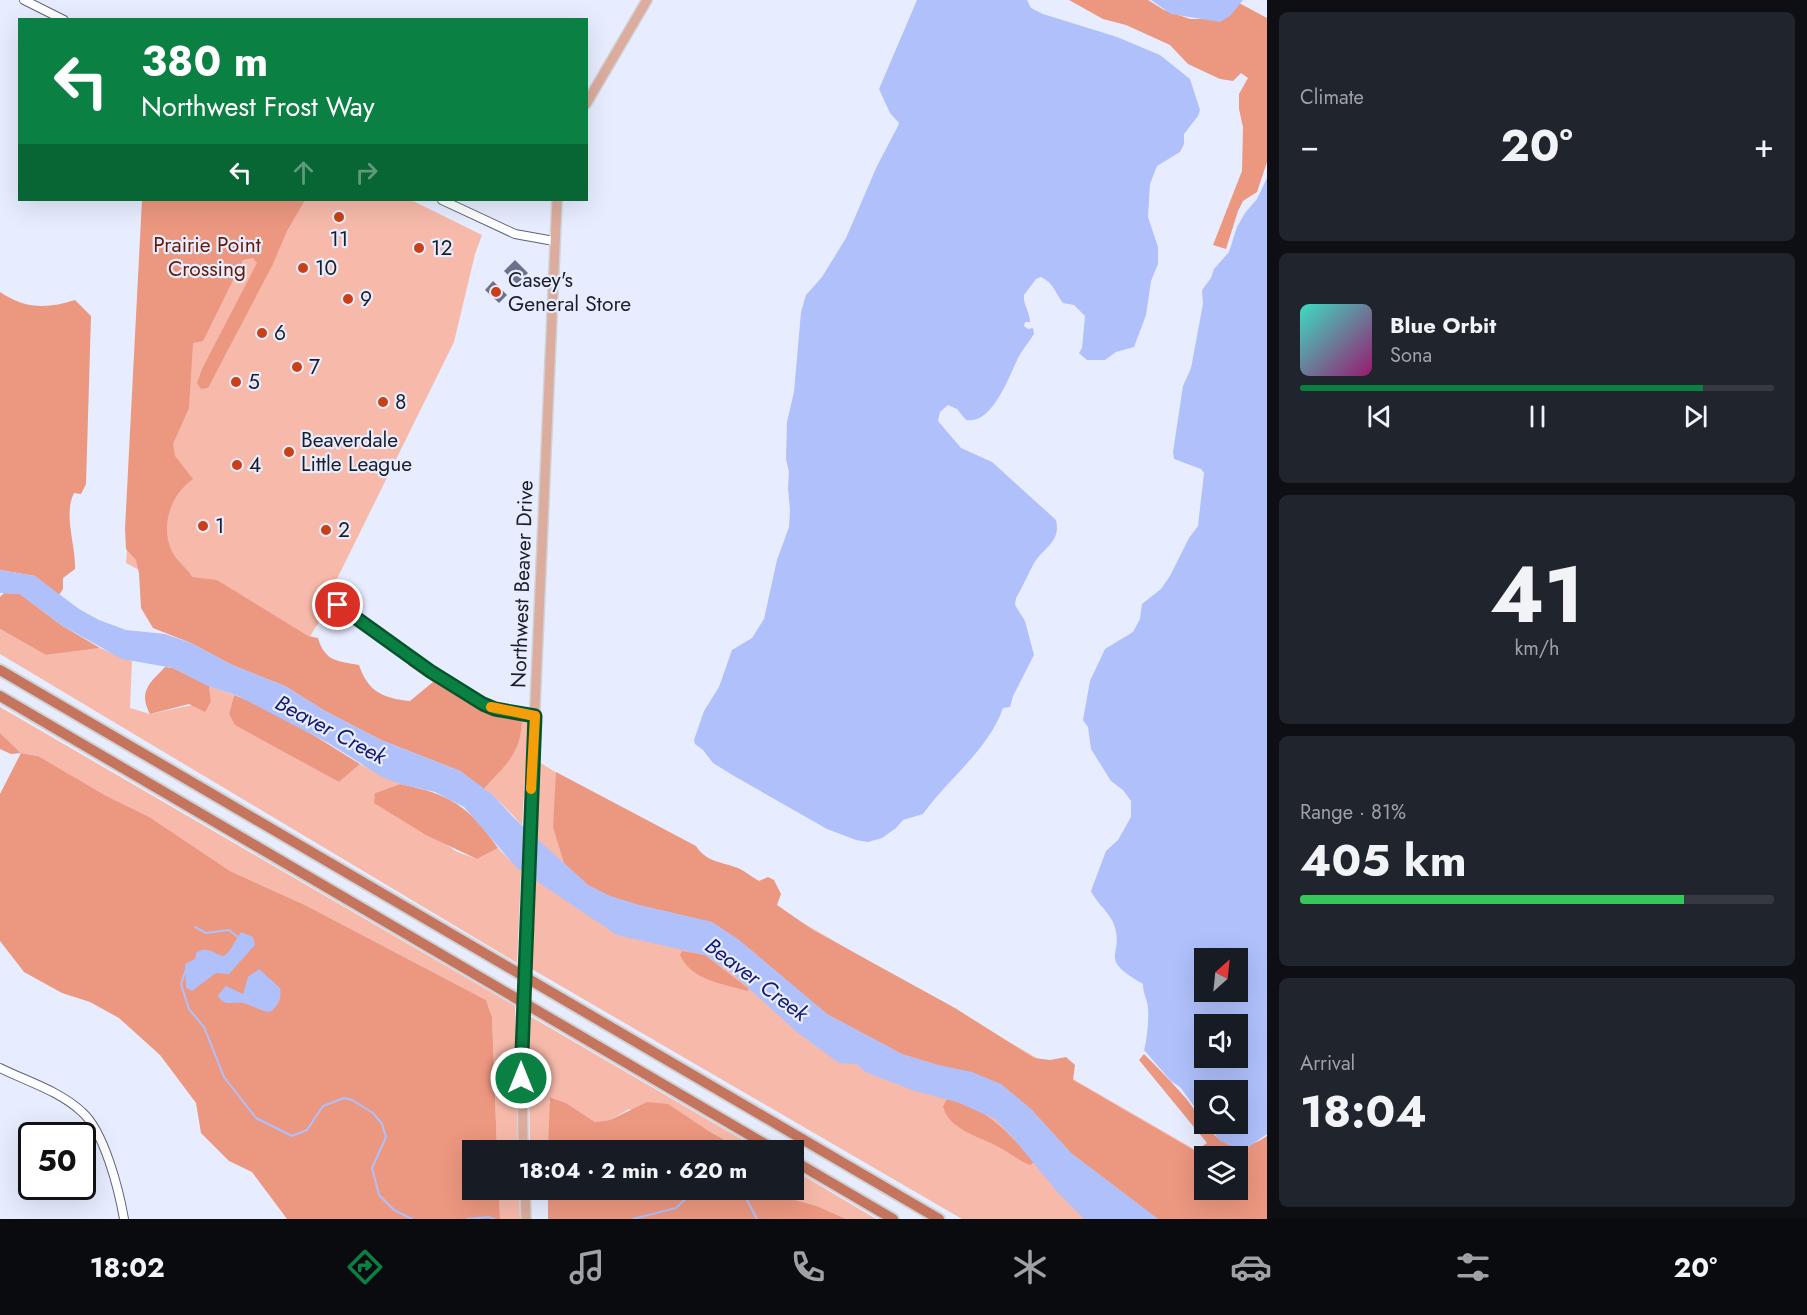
<!DOCTYPE html>
<meta charset="utf-8">
<style>
body{margin:0;font-family:Jost,sans-serif;background:#20242c;color:#f1f3f6;height:100vh;display:flex;flex-direction:column;font-size:22px;white-space:nowrap}
*{box-sizing:border-box;margin:0}
p{font-size:20px;color:#9ea1a6}
.icon{flex:none;width:33px;height:33px;fill:none;stroke:currentColor;stroke-width:2;stroke-linecap:round;stroke-linejoin:round}
.map{position:relative;flex:1;overflow:hidden}
.side{display:flex;flex-direction:column;gap:12px;padding:12px;background:#0d0f14;width:540px}
.side>*{flex:none}
.banner{position:absolute;left:18px;top:18px;width:570px;height:183px;border-radius:0px;box-shadow:0 6px 24px #0002;background:#0b8043;color:#fff;overflow:hidden}
.needle{width:39px;rotate:27deg}
.buttons{position:absolute;left:1194px;top:948px;display:grid;gap:12px}
.buttons a{display:grid;place-items:center;width:54px;height:54px;border-radius:0px;background:#171b24;box-shadow:0 6px 24px #0002;font-size:30px}
.speed{position:absolute;left:18px;top:1122px;display:flex;gap:12px;font-size:30px;font-weight:700;text-align:center}
.speed>*{display:grid;place-content:center;width:78px;height:78px;border-radius:50%;background:#171b24;box-shadow:0 6px 24px #0002;line-height:1}
.speed .limit{border:3px solid #111;border-radius:9px;background:#fff;color:#111}
.pin{position:absolute;display:grid;place-items:center;width:51px;height:51px;color:#fff;margin:-26px;border:3px solid #fff;border-radius:50%;box-shadow:0 2px 6px #0007}
.me{position:absolute;width:66px;margin:-33px;rotate:0deg;stroke-linejoin:round;filter:drop-shadow(0 0 4px #0008)}
.turn{display:flex;align-items:center;gap:21px;height:126px;padding:0 24px;font-size:27px}
.turn .icon{width:78px;height:78px;stroke-width:2.5}
.turn b{display:block;font-size:42px;line-height:51px}
.lanes{display:flex;align-items:center;height:57px;padding:0 24px;background:#0003;justify-content:center;gap:30px;direction:ltr}
.lanes .off{opacity:.35}
.big{font-size:45px;font-weight:700;line-height:1.1}
.side .card{flex:1;display:flex;flex-direction:column;justify-content:center;gap:9px;min-width:0;padding:0 21px;border-radius:9px;background:#20242c}
.side .dial{align-items:center;gap:0}
.dial b{font-size:78px;line-height:1}
.song{display:flex;align-items:center;gap:18px}
.cover{width:72px;height:72px;border-radius:9px;background:linear-gradient(135deg,hsl(170 70% 55%),hsl(320 70% 35%))}
.played{height:6px;border-radius:3px;background:linear-gradient(90deg,#0b8043 85%,#363941 85%)}
.keys{display:flex;justify-content:space-around;direction:ltr}
.heat{display:flex;justify-content:space-between;align-items:center;font-size:33px;direction:ltr}
.charge{height:9px;border-radius:4px;background:linear-gradient(90deg,#34c759 81%,#363941 0)}
.trip{position:absolute;left:462px;top:1140px;width:342px;height:60px;border-radius:0px;background:#171b24;box-shadow:0 6px 24px #0002;font-weight:700;line-height:60px;text-align:center}
.dock{display:flex;height:96px;justify-content:space-around;align-items:center;background:#090b0e;color:#9ea1a6}
.dock .icon{width:42px;height:42px}
.dock .active{color:#0b8043}
.dock b{font-size:27px;color:#f1f3f6}
main{display:flex;flex:1;min-height:0}
.map>svg:first-child{display:block}
.green{fill:#f7baaa}
.forest{fill:#ec9780;fill-rule:evenodd}
.water{fill:#afc0fb;fill-rule:evenodd}
.lines{fill:none;stroke-linecap:round;stroke-linejoin:round}
.stream{stroke:#afc0fb;stroke-width:2}
.building{fill:#6a728b}
.minor-casing{stroke:#5c647d;stroke-width:10}
.major-casing{stroke:#d1d2d4;stroke-width:12}
.highway-casing{stroke:#d1d2d4;stroke-width:14}
.minor{stroke:#fff;stroke-width:8}
.major{stroke:#dcac9e;stroke-width:9}
.highway{stroke:#c5745e;stroke-width:10}
.major-bridge-casing{stroke:#d1d2d4;stroke-width:12;stroke-linecap:butt}
.major-bridge{stroke:#dcac9e;stroke-width:9}
.route-casing{stroke:#07532c;stroke-width:15}
.route{stroke:#0b8043;stroke-width:10}
.slow{stroke:#f59e0b;stroke-width:10}
.poi-dot{fill:#c94017;stroke:#e7edff;stroke-width:2}
.labels{text-anchor:middle;stroke-width:4.5;stroke-linejoin:round;paint-order:stroke}
.poi-label{font-size:21px;fill:#1b1e29;stroke:#e7edff;text-anchor:start}
.park-label{font-size:21px;fill:#651b05;stroke:#e7edff}
.street-label{font-size:21px;fill:#1b1e29;stroke:#e7edff}
.water-label{font-size:22px;font-style:italic;fill:#171b6d;stroke:#e7edff}
</style>
<main>
<div class="map">
<svg width="1267" height="1219" viewBox="0 0 1267 1219">
<rect width="100%" height="100%" fill="#e7edff"/>
<g class="green">
<path d="M153,200H411L482,235L475,254L454,342L330,593V605L298,655L126,563Z"/>
<path d="M0,629L46,655L100,648L132,661L130,708L150,714L211,701L209,686L234,695L229,714L293,756L339,782L360,764L400,784L375,793L457,852L477,859L498,848L521,871L517,963L0,654Z"/>
<path d="M0,707L515,1006L518,1150H497L492,1017L486,1000L305,905L230,871L149,818V886L38,756L21,753L0,733Z"/>
<path d="M522,717L528,722V732L522,825L493,795L484,789C503,768 522,747 522,717Z"/>
<path d="M539,762L734,883L1206,1156L1204,1190H1238L1267,1219H962L530,968Z"/>
<path d="M528,1015L760,1150H742L707,1130L629,1109L610,1120L595,1122L566,1103L551,1097L549,1103L630,1150H530Z"/>
<path d="M794,1170L876,1219H846L817,1206L787,1198L786,1190H794Z"/>
<path d="M499,1190H519L520,1219H500Z"/>
</g>
<g class="forest">
<path d="M1069,0H1148L1164,10L1190,19H1212L1239,3L1267,18V162L1257,192L1243,201L1238,211L1226,249L1213,245L1242,171L1243,127L1239,109V94L1248,78L1241,73L1233,81L1220,79L1188,64L1170,45L1126,25L1103,19Z"/>
<path d="M142,200H305L287,231L273,264L208,388L201,389L197,383L202,369L257,263L253,258L243,260L203,341L193,343L189,408L173,444L175,456L193,479C169,496 159,529 174,555C179,563 188,569 192,577L217,580L308,636L318,638C325,662 338,661 359,665C368,692 383,698 410,701L433,682L408,665L411,660C450,687 475,708 522,717C522,753 506,764 484,789L460,771L381,740L325,711L285,686L232,665L191,643L153,628L141,608L139,573L136,560L126,549L125,529Z"/>
<path d="M0,292C25,309 47,309 75,300L91,316L86,484L81,494L74,493C63,515 76,545 75,569L63,578V589L59,595L35,576L0,570Z"/>
<path d="M4,593L20,594L61,625L100,648L46,655L0,629V597Z"/>
<path d="M165,667L173,668L209,686L211,701L205,712L189,704L150,714C138,691 150,683 165,667Z"/>
<path d="M234,695C279,711 319,739 360,764L339,782L235,725L229,714Z"/>
<path d="M0,733L21,753L38,756L106,796L149,817L230,871L305,905L486,1000L492,1017L497,1150H472V1190H499L500,1219H287L252,1172L229,1161L201,1133L196,1103L160,1055L119,1018L90,1002L62,993L24,972L0,941V794L21,753L11,754L0,749Z"/>
<path d="M556,772L696,846C706,862 722,862 738,868C745,871 752,877 759,881L768,877L774,880L781,894L777,905L813,930L955,1008L1034,1058L1050,1060L1066,1057L1075,1065L1073,1080L1195,1151L1207,1143L1139,1060L1144,1054C1157,1067 1170,1080 1182,1094C1207,1122 1222,1167 1267,1136V1219H1158L1071,1153L1031,1109L1001,1084L902,1054L827,1014L739,940L712,922L639,905L610,896L588,885L564,863L553,827ZM1204,1156H1238V1190H1204Z"/>
<path d="M400,784C452,795 467,805 498,848L477,859L426,835L374,803L375,793Z"/>
<path d="M682,951L705,955L749,989L747,991C722,983 692,981 680,955Z"/>
<path d="M550,1097L566,1103L595,1122L610,1120L647,1102L668,1104L707,1130L742,1150H548Z"/>
<path d="M947,1099C988,1109 1007,1131 1034,1162L1030,1165C1018,1160 1008,1152 997,1146C979,1137 947,1128 943,1106Z"/>
<path d="M548,1190H786L788,1198L817,1206L846,1219H548Z"/>
</g>
<g class="water">
<path d="M917,0H1027L1031,8L1043,14L1117,37L1160,55L1190,79L1200,110L1198,116L1184,134V144L1180,152L1157,166L1150,184L1148,217L1158,247V264L1151,281L1146,315L1134,347L1116,352L1105,360H1087L1079,353L1082,348L1085,316L1074,305L1063,303C1055,293 1054,283 1041,277L1036,279L1024,295C1023,305 1030,312 1030,322H1025L1024,326L1028,329L1033,328L1034,334C1029,342 1022,350 1018,358C1009,377 992,425 966,420L957,409L948,405L940,412L938,421L961,448L992,462L1056,520C1061,540 1046,547 1036,560C1031,567 1022,589 1016,598L1015,605L1025,621L1034,655L1013,696L1010,707L1003,708C989,749 947,780 923,814L903,820L896,828L882,838L868,842L856,840L827,829L734,776L713,763L703,750L695,744L694,740L704,711L719,687L732,650L752,638L764,619L777,560L789,527L790,510L788,488L789,472L786,459L787,422L794,392L801,312L806,295L822,277L846,238L877,166L897,128L899,123L890,113L879,89Z"/>
<path d="M1151,0H1243L1230,16L1220,22L1171,14Z"/>
<path d="M1267,178V1134L1243,1151L1220,1141L1208,1124H1238V1090H1204V1120L1181,1088L1171,1081L1144,1050C1147,1042 1150,1011 1147,1002C1145,995 1143,991 1143,984C1094,956 1127,957 1113,922C1107,910 1096,902 1091,891L1106,851L1118,840L1131,817V801L1123,790L1111,781L1091,749L1088,727L1083,720L1090,681L1105,649L1133,632L1140,619L1142,604L1161,589L1170,576L1189,538L1198,526L1204,473L1201,469L1174,459L1173,452L1183,386L1191,368L1203,304L1202,290L1211,278L1214,269L1229,252L1237,227L1245,213L1257,199ZM1238,958V992H1204V958ZM1238,1024V1058H1204V1024Z"/>
<path d="M0,570L35,576L79,609L99,620L126,630L165,634L191,643L232,665L285,686L325,711L381,740L460,771L493,795L513,817L588,885L610,896L639,905L712,922L739,940L827,1014L902,1054L934,1064L972,1072L1001,1084L1031,1109L1071,1153L1158,1219H1084L1059,1194L1014,1139L995,1119L957,1102L915,1091L878,1077L865,1072L857,1064L839,1063L798,1033L733,974L705,955L617,935L517,868L464,807L435,792L400,784L382,777L330,744L238,696L208,686L173,668L122,659L61,625L20,594L0,593Z"/>
<path d="M241,932L253,937L255,945L229,974L216,973L192,991L186,988L185,964L195,959L196,953C207,945 213,954 224,956L230,950Z"/>
<path d="M259,969L280,988C282,998 278,1007 270,1012C258,1011 253,1005 243,1003C233,1001 223,1008 218,995L226,986L243,994L248,977Z"/>
</g>
<g class="lines">
<g class="stream">
<path d="M195,927L206,933L229,930L239,938"/>
<path d="M187,966L181,984L189,1009L204,1027L224,1077L256,1118L292,1136L307,1130L323,1106L344,1098L352,1100L373,1113L382,1124L386,1137L372,1168L379,1195L394,1210L412,1219"/>
<path d="M739,1190L747,1200L757,1219"/>
<path d="M467,1219L488,1217L495,1219"/>
<path d="M633,1219L676,1208L691,1194L703,1190"/>
</g>
</g>
<g class="building">
<path d="M515,260L528,273L517,284L504,271Z"/>
<path d="M493,281L507,295L499,303L485,290Z"/>
</g>
<g class="lines">
<g class="minor-casing">
<g id="minor">
<path d="M24,0L64,20"/>
<path d="M442,200L515,234L554,241"/>
<path d="M333,601L430,671L483,704L495,709L535,716"/>
<path d="M0,1068C26,1081 60,1091 82,1112C104,1131 119,1190 124,1219"/>
</g>
</g>
<g class="major-casing">
<g id="major">
<path d="M586,104L647,0"/>
<path d="M532,775L557,200"/>
<path d="M522,1034L523,1150"/>
<path d="M525,1190L526,1219"/>
</g>
</g>
<g class="highway-casing">
<g id="highway">
<path d="M0,670L939,1219"/>
<path d="M0,696L775,1150"/>
<path d="M794,1161L893,1219"/>
</g>
</g>
<use href="#minor" class="minor"/>
<use href="#major" class="major"/>
<use href="#highway" class="highway"/>
<g class="major-bridge-casing">
<path id="major-bridge" d="M522,1034L532,775"/>
</g>
<use href="#major-bridge" class="major-bridge"/>
</g>
<g class="lines">
<g class="route-casing">
<path id="route" d="M338,605L430,671L483,704L495,709L535,716L521,1078"/>
</g>
<use href="#route" class="route"/>
<path class="slow" d="M491,707L535,716L531,789"/>
</g>
<g class="poi-dot">
<circle cx="339" cy="217" r="6"/>
<circle cx="419" cy="248" r="6"/>
<circle cx="303" cy="268" r="6"/>
<circle cx="496" cy="292" r="6"/>
<circle cx="348" cy="299" r="6"/>
<circle cx="262" cy="333" r="6"/>
<circle cx="297" cy="367" r="6"/>
<circle cx="236" cy="382" r="6"/>
<circle cx="383" cy="402" r="6"/>
<circle cx="289" cy="452" r="6"/>
<circle cx="237" cy="465" r="6"/>
<circle cx="203" cy="526" r="6"/>
<circle cx="326" cy="530" r="6"/>
</g>
<g class="labels">
<g class="poi-label">
<text x="339" y="246" text-anchor="middle">11</text>
<text x="431" y="255">12</text>
<text x="315" y="275">10</text>
<text x="508" y="287">Casey's<tspan x="508" dy="24">General Store</tspan></text>
<text x="360" y="306">9</text>
<text x="274" y="340">6</text>
<text x="309" y="374">7</text>
<text x="248" y="389">5</text>
<text x="395" y="409">8</text>
<text x="301" y="447">Beaverdale<tspan x="301" dy="24">Little League</tspan></text>
<text x="249" y="472">4</text>
<text x="215" y="533">1</text>
<text x="338" y="537">2</text>
</g>
<g class="park-label">
<text x="207" y="252">Prairie Point<tspan x="207" dy="24">Crossing</tspan></text>
</g>
<g class="street-label">
<text transform="translate(522 584) rotate(-88)" y="7">Northwest Beaver Drive</text>
</g>
<g class="water-label">
<text transform="translate(331 729) rotate(28)" y="8">Beaver Creek</text>
<text transform="translate(757 979) rotate(37)" y="8">Beaver Creek</text>
</g>
</g>
</svg>
<div class="buttons">
<a><svg class="needle" viewBox="-14 -14 28 28"><path d="M0-13l5 13h-10z" fill="#e53935"/><path d="M0 13l5-13h-10z" fill="#9ea1a6"/></svg></a>
<a><svg class="icon" aria-label="sound" viewBox="0 0 24 24"><path d="M4 9h4l5-4v14l-5-4H4zM17 9q2 3 0 6"/></svg></a>
<a><svg class="icon" aria-label="search" viewBox="0 0 24 24"><circle cx="10" cy="10" r="6"/><path d="M15 15l6 6"/></svg></a>
<a><svg class="icon" aria-label="layers" viewBox="0 0 24 24"><path d="M12 4l9 5-9 5-9-5zM3 14l9 5 9-5"/></svg></a>
</div>
<div class="speed"><div class="limit">50</div></div>
<div class="pin" style="left:338px;top:605px;background:#d93025"><svg class="icon" aria-label="arrive" viewBox="0 0 24 24"><path d="M6 21V4h12l-3 4 3 4H6"/></svg></div>
<svg class="me" style="left:521px;top:1078px" viewBox="-20 -20 40 40"><circle r="17" fill="#0b8043" stroke="#fff" stroke-width="3"/><path d="M0-11L8 9 0 5-8 9z" fill="#fff"/></svg>
<div class="trip">18:04 · 2 min · 620 m</div>
<div class="banner">
<div class="turn"><svg class="icon" aria-label="left" viewBox="0 0 24 24"><path d="M17 20v-9H6M10 6l-5 5 5 5"/></svg><div><b>380 m</b>Northwest Frost Way</div></div>
<div class="lanes"><svg class="icon" aria-label="left" viewBox="0 0 24 24"><path d="M17 20v-9H6M10 6l-5 5 5 5"/></svg><svg class="icon off" aria-label="ahead" viewBox="0 0 24 24"><path d="M12 20V5M6 11l6-6 6 6"/></svg><svg class="icon off" aria-label="right" viewBox="0 0 24 24"><path d="M7 20v-9h11M14 6l5 5-5 5"/></svg></div>
</div>
</div>
<section class="side">
<div class="card"><p>Climate</p>
<div class="heat"><a>−</a><b class="big">20°</b><a>+</a></div>
</div>
<div class="card">
<div class="song"><i class="cover"></i><div><b>Blue Orbit</b><p>Sona</p></div></div>
<div class="played"></div>
<div class="keys"><svg class="icon" aria-label="previous" viewBox="0 0 24 24"><path d="M18 5L8 12l10 7zM5 5v14"/></svg><svg class="icon" aria-label="pause" viewBox="0 0 24 24"><path d="M8 5v14M16 5v14"/></svg><svg class="icon" aria-label="next" viewBox="0 0 24 24"><path d="M6 5l10 7-10 7zM19 5v14"/></svg></div>
</div>
<div class="card dial"><b>41</b><p>km/h</p></div>
<div class="card"><p>Range · 81%</p><b class="big">405 km</b><div class="charge"></div></div>
<div class="card"><p>Arrival</p><b class="big">18:04</b></div>
</section>
</main>
<nav class="dock">
<b>18:02</b>
<svg class="icon active" aria-label="directions" viewBox="0 0 24 24"><path d="M12 3l9 9-9 9-9-9zM9 14v-3h6M13 9l2 2-2 2"/></svg>
<svg class="icon" aria-label="music" viewBox="0 0 24 24"><path d="M9 18V5l10-2v13"/><circle cx="6" cy="18" r="3"/><circle cx="16" cy="16" r="3"/></svg>
<svg class="icon" aria-label="phone" viewBox="0 0 24 24"><path d="M5 4h4l2 5-3 2q2 4 5 5l2-3 5 2v4C11 20 4 13 5 4z"/></svg>
<svg class="icon" aria-label="climate" viewBox="0 0 24 24"><path d="M12 3v18M4 7l16 10M4 17L20 7"/></svg>
<svg class="icon" aria-label="car" viewBox="0 0 24 24"><path d="M5 17H2v-5l4-1 3-4h7l3 4 3 1v5h-3M9 17h6M6 11h13"/><circle cx="7" cy="17" r="2"/><circle cx="17" cy="17" r="2"/></svg>
<svg class="icon" aria-label="filters" viewBox="0 0 24 24"><path d="M4 7h16M4 17h16"/><circle cx="9" cy="7" r="2"/><circle cx="15" cy="17" r="2"/></svg>
<b>20°</b>
</nav>
